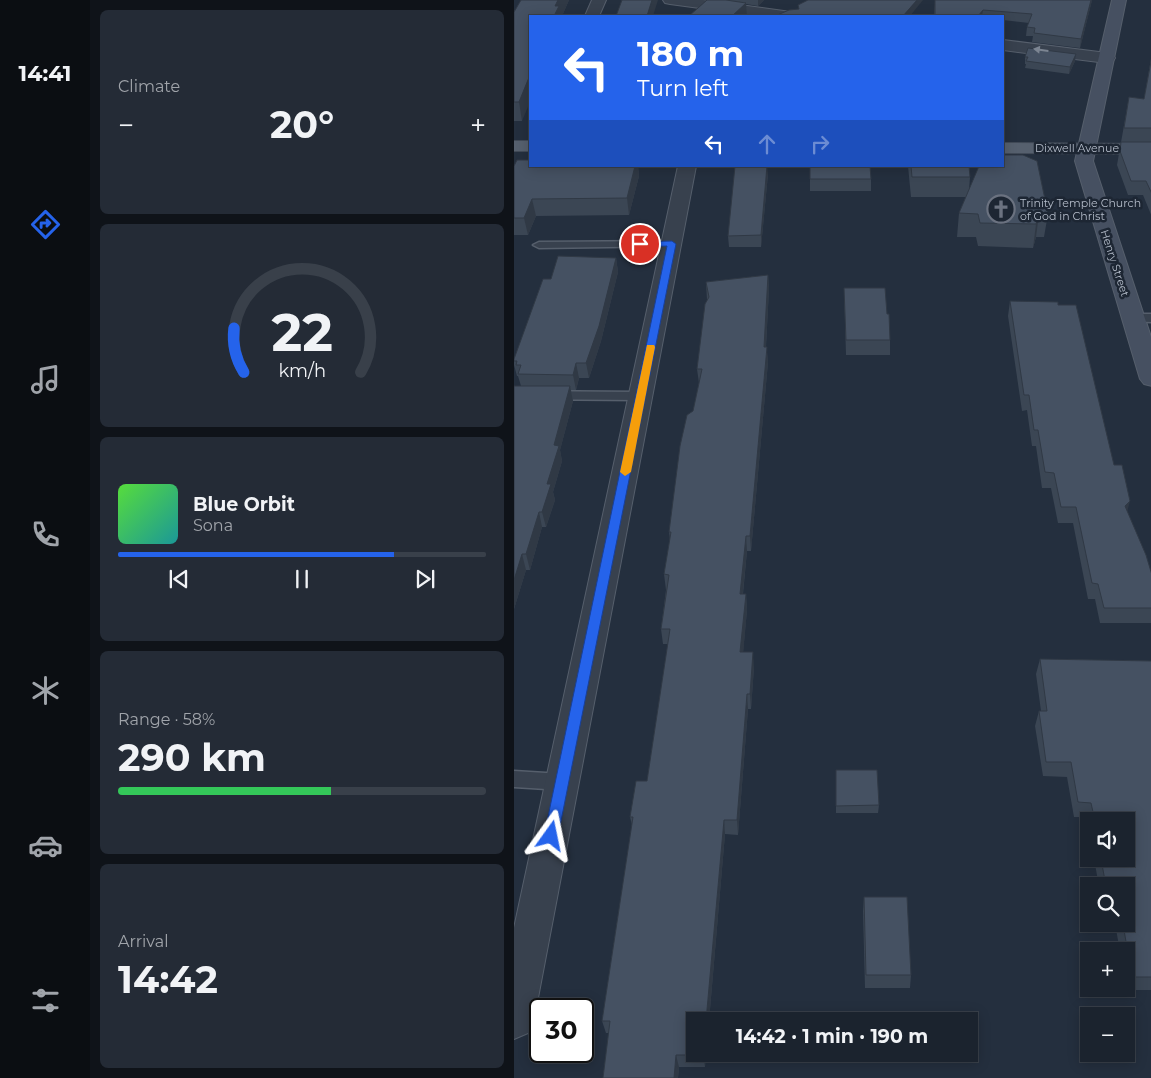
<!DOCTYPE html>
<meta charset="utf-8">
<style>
body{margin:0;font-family:Montserrat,sans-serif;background:#242b36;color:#f1f3f6;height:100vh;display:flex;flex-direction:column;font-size:19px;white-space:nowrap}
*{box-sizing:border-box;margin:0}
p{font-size:16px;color:#a0a4aa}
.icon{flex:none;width:28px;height:28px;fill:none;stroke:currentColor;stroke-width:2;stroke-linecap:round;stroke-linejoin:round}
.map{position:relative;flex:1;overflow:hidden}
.details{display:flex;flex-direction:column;gap:10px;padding:10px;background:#0f1319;width:424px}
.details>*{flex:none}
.banner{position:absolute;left:15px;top:15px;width:475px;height:152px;border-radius:0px;box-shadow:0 2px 12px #0003,0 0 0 1px #39404a;background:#2563eb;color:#fff;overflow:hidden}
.fabs{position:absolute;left:566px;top:812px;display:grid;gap:10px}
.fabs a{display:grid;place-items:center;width:55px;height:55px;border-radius:0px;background:#1b232e;box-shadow:0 2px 12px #0003,0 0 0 1px #39404a;font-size:25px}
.speed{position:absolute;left:15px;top:998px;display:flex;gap:10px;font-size:25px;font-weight:700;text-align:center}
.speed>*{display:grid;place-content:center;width:65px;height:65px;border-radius:50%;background:#1b232e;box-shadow:0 2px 12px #0003,0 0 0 1px #39404a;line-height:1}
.speed .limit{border:2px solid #111;border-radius:8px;background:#fff;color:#111}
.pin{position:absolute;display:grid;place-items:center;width:42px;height:42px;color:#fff;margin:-21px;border:2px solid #fff;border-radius:50%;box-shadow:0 1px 5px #0007}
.me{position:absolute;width:55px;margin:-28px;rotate:12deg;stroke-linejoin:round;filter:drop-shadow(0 0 4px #0008)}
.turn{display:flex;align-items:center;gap:18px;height:105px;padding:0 25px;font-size:22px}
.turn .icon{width:65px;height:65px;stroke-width:2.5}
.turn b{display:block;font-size:35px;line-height:42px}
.lanes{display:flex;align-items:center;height:48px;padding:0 25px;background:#0003;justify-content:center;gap:25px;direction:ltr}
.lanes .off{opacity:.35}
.big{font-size:38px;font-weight:700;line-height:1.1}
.details .card{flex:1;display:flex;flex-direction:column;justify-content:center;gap:8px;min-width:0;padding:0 18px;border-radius:8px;background:#242b36}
.details .dial{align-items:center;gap:0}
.dial svg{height:130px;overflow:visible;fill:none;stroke:#39404a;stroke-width:7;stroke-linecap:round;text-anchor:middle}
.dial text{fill:#f1f3f6;stroke:none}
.song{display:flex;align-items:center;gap:15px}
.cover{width:60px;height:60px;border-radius:8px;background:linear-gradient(135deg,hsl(110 70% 55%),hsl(180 70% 35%))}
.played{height:5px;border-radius:2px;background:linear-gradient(90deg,#2563eb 75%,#39404a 75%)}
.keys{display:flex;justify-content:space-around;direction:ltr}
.heat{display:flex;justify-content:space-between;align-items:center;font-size:28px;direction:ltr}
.charge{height:8px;border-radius:4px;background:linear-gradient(90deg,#34c759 58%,#39404a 0)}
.trip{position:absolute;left:172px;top:1012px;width:292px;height:50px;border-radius:0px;background:#1b232e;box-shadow:0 2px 12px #0003,0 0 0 1px #39404a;font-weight:700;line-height:50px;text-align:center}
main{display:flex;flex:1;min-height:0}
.menu{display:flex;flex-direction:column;width:90px;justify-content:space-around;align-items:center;background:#0b0e12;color:#a0a4aa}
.menu .icon{width:35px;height:35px}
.menu .active{color:#2563eb}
.menu b{font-size:22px;color:#f1f3f6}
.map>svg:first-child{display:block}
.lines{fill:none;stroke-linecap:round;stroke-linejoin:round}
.lane-casing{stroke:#565f6c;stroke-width:3}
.street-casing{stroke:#565f6c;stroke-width:2}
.secondary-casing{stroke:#565f6c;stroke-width:2}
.primary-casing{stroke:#414a57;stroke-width:2}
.lane{fill:#38414e;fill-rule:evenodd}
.street{fill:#38414e;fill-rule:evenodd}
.secondary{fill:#465061;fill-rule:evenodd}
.primary{fill:#56606e;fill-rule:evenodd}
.wall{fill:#3b4654}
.shaded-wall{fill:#303945}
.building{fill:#455162;stroke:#303945}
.oneway{fill:#7c8592}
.route{fill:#2563eb;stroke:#184099}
.slow{fill:#f59e0b}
.labels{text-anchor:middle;stroke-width:5;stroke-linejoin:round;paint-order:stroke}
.far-street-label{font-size:11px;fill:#b4bcc9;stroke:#1d2633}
.far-poi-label{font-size:11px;fill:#b4bcc9;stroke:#1d2633;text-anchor:start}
</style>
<main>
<nav class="menu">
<b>14:41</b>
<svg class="icon active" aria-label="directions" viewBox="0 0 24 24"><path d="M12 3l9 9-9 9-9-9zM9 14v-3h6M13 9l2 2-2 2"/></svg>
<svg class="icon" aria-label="music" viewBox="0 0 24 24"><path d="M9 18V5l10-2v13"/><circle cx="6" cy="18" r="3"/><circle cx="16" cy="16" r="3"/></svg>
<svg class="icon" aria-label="phone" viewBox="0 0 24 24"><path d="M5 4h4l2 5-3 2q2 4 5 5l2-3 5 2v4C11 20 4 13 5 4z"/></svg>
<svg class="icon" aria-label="climate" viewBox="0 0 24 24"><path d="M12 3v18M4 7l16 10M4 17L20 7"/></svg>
<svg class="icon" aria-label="car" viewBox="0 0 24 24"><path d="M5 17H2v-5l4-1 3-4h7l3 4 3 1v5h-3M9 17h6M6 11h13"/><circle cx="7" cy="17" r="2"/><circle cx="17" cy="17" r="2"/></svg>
<svg class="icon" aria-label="filters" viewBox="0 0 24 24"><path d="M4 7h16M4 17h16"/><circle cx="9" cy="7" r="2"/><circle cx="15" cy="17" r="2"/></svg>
</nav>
<section class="details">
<div class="card"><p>Climate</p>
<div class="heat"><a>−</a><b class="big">20°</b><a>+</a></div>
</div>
<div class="card dial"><svg viewBox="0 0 100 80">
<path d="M14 69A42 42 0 1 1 86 69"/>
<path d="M14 69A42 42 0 0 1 8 42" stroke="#2563eb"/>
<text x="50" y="56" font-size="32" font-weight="700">22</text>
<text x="50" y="72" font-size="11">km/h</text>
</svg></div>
<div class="card">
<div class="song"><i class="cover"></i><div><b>Blue Orbit</b><p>Sona</p></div></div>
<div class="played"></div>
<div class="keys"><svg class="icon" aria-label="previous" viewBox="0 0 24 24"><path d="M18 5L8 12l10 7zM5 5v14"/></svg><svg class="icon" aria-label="pause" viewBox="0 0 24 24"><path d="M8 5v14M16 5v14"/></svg><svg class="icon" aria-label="next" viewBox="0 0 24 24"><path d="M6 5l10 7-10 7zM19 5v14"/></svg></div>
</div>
<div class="card"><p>Range · 58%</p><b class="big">290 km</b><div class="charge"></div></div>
<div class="card"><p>Arrival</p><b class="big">14:42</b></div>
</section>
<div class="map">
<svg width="638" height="1078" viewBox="0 0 638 1078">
<rect width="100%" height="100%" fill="#242f3e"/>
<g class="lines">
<g class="lane-casing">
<g id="lane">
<path d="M158,241L164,244L162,246L25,248L19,245L25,242Z"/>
<path d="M618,314H638V322L614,321L612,318Z"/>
<path d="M0,391L126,392L133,396L126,400L0,399Z"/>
<path d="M0,771L48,774L54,776L57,782L54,788L48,790L0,787Z"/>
</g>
</g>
<g class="street-casing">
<g id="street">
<path d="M78,0H92L85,16H71Z"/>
<path d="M149,0H189L277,12L282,13L284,16H245L156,4L151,3Z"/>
<path d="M489,40L593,53L599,55L601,58L599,61L593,63L489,50Z"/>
<path d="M164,166H182L20,1019L14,1033L0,1039V928Z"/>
</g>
</g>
<g class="secondary-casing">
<path id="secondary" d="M598,0H612L579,161L638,340V386L630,384L626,379L561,161Z"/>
</g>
<g class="primary-casing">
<g id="primary">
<rect x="0" y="141" width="16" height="10"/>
<path d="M489,143L638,144V154L489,153Z"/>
</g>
</g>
<use href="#lane" class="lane"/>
<use href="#street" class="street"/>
<use href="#secondary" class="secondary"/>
<use href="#primary" class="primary"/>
</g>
<g class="wall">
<path d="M55,0L48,16H16L8,121H0V12Z"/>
<path d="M193,0H250L244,6L232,4L233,16H175Z"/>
<path d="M421,0H578L566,48L518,42L519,36H512L513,27L515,23L489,20V16H420Z"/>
<path d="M638,53V217L629,195H614L603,165L615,97L630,99Z"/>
<path d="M562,54L561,61L555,74L511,68L512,64H511V57Z"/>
<path d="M0,166H124L125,176L115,215L22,216L14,235H0Z"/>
<path d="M296,166L357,179V191H296Z"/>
<path d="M394,166H455L456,177L455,190L534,214L530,237H522L519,248L464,246L462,237H443L445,213L452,197H397Z"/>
<path d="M254,174L247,247H215L214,236Z"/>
<path d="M102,258L104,272L87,341L75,378H65L62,390H57L59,401L46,450L48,461L39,492L41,500L32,527H28L16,570H12L0,609V386H7L4,376H3L0,365V359L37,279Z"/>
<path d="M254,275L255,289L252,347L254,362L237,551H233L229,594H232L233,610L229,652L240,667L237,709H234L224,835L211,834L195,1021H181V1054H192L191,1067H165L164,1078H89L95,1033H92L88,1021L118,825L116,817L133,781L154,644H149L147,629L152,590L150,574L156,540L155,532L185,383L183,369L193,300L192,282Z"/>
<path d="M330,288L373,314L376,340V355H332Z"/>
<path d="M496,301L600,465L613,511L638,575V623H586L581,599H574L559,523H544L537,488H528L522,446H518L513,410L508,411L494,316Z"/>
<path d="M526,659L638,661V990H613L612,951H606L601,924H612V886H585L580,859H612V821H575V829L573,817H560L553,777L529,776L521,726L525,711H527L522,674Z"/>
<path d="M322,770L365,805L364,813H322Z"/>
<path d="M350,897L397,975L396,988H351L349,911Z"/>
</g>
<g class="shaded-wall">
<path d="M44,0H55L48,16H40L41,6Z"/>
<path d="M138,0H144L139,16H133Z"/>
<path d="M244,0H250L244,6Z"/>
<path d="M403,0H409L396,16H389Z"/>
<path d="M577,0H578L566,48L567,39Z"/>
<path d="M232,3L233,16H218Z"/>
<path d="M469,10L468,16H464Z"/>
<path d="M562,54L561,61L555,74L556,67Z"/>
<path d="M16,75V102L8,121L5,102Z"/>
<path d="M121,166H124L125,176L115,215L113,198Z"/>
<path d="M253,166L254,174L247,247V235Z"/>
<path d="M18,199L22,216L14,235L10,218Z"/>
<path d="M525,214L522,237L519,248L522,224Z"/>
<path d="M102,258L104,272L87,341L75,378L72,363Z"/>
<path d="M254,275L255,289L251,362L250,347Z"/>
<path d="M253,347L254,362L237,551L236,536Z"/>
<path d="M62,363L65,378L62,390L59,375Z"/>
<path d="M56,386L59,401L46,450L48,461L39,492L41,500L32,527L28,512L33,484L40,445Z"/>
<path d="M616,501L612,516L611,506Z"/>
<path d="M25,512L28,527L16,570L12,554Z"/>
<path d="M232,536L233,551L227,610L226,594Z"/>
<path d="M8,554L12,570L0,609V580Z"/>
<path d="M232,594L233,610L228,667L226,652Z"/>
<path d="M239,652L240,667L237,709L236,694Z"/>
<path d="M233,694L234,709L224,835L223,820Z"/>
<path d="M210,820L211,834L195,1021H192Z"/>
<path d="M189,1054H192L191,1067L189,1055Z"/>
<path d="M162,1055L165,1067L164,1078H160Z"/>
</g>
<g class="building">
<path d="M7,0H44L41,6H45L40,16H16V75L5,102H0V12Z"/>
<path d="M108,0H138L133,16H102Z"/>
<path d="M193,0H212L232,3L218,16H175Z"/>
<path d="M294,0H403L389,16H261L275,10L285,9L284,5Z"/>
<path d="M421,0H577L567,39L520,33L521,28L513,27L518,14L469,10L464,16H421Z"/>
<path d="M514,48L562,54L556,67L512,61L514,57H511Z"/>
<path d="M638,56V128H610L615,97L630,99Z"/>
<path d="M607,142H638V194L632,181H617L606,151Z"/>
<path d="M489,155H509L523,161L534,214H525L522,224L466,223L464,214L445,213L465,166H489Z"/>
<path d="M3,160H16V166H121L113,198L18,199L10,218H0V166Z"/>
<path d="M221,166H253L247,235L214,236Z"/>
<path d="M296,166H356L357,179H296Z"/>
<path d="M397,166H455L456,177H398Z"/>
<path d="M44,256L102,258L85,326L72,363H62L59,375L4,374L7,365H2L3,361H0V359L29,279H37Z"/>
<path d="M254,275L250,347H253L236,536H232L226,594H232L226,652H239L236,694H233L223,820H210L192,1021H181V1054H189V1055H162L160,1078H89L96,1021H88L119,817H116L122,781H133L156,629H147L155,575L150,574L157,532H155L166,446L173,415L179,411L188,369H183L191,304L195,297L192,282Z"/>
<path d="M330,288H371L373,314H375L376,340H332Z"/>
<path d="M496,301L544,302V305H562L600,465H608L616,501L611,506L632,555L638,575V608H590L584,584L578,583L562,507H547L540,473L531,472L524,430H520L515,395H510Z"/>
<path d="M0,386H56L40,445L45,446L33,484H37L28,512H25L12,554H8L0,580Z"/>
<path d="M526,659L638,661V977H618L609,924H612V886H592L587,859H612V821H581L577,803L564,802L557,762H532L525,711H533Z"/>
<path d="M322,770H363L365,805L322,806Z"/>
<path d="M350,897H393L397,975H352Z"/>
</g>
<defs><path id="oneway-solid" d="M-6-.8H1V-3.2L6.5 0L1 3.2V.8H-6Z" transform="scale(1.25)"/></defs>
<use class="oneway" href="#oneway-solid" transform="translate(527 50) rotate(-172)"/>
<path class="route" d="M158,241L162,244L44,836L42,841L37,843L32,841L30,836L153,246L126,247L122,244L126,242Z"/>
<path class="slow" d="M133,345H140L141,347L117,472L111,476L106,472Z"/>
<defs>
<g id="church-ring" transform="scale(1.4375)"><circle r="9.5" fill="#1d2633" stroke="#6b7280" stroke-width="1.5"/><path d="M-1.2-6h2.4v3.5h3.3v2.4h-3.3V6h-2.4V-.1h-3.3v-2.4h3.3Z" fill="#6b7280"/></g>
</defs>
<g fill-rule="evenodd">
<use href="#church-ring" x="487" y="209"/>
</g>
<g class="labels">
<g class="far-street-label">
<text x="563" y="152">Dixwell Avenue</text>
<text transform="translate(601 263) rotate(72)" y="4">Henry Street</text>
</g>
<g class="far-poi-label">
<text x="506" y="207">Trinity Temple Church<tspan x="506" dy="13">of God in Christ</tspan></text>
</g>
</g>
</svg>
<div class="fabs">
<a><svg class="icon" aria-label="sound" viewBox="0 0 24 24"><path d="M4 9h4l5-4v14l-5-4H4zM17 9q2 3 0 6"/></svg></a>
<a><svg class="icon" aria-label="search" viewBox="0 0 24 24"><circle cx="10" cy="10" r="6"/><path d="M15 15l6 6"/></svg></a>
<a>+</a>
<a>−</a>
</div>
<div class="speed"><div class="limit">30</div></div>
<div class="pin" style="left:126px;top:244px;background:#d93025"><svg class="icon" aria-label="arrive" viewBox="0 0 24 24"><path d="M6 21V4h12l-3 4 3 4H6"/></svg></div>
<svg class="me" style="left:37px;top:836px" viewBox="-20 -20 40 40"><path d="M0-17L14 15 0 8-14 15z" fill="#2563eb" stroke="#fff" stroke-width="4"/></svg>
<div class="trip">14:42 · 1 min · 190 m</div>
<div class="banner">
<div class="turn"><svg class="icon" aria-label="left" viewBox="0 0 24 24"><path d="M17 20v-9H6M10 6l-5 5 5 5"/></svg><div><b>180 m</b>Turn left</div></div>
<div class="lanes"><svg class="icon" aria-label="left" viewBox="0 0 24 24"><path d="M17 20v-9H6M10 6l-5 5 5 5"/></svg><svg class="icon off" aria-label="ahead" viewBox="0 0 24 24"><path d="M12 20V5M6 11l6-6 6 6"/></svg><svg class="icon off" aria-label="right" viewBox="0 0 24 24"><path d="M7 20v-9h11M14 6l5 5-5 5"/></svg></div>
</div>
</div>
</main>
